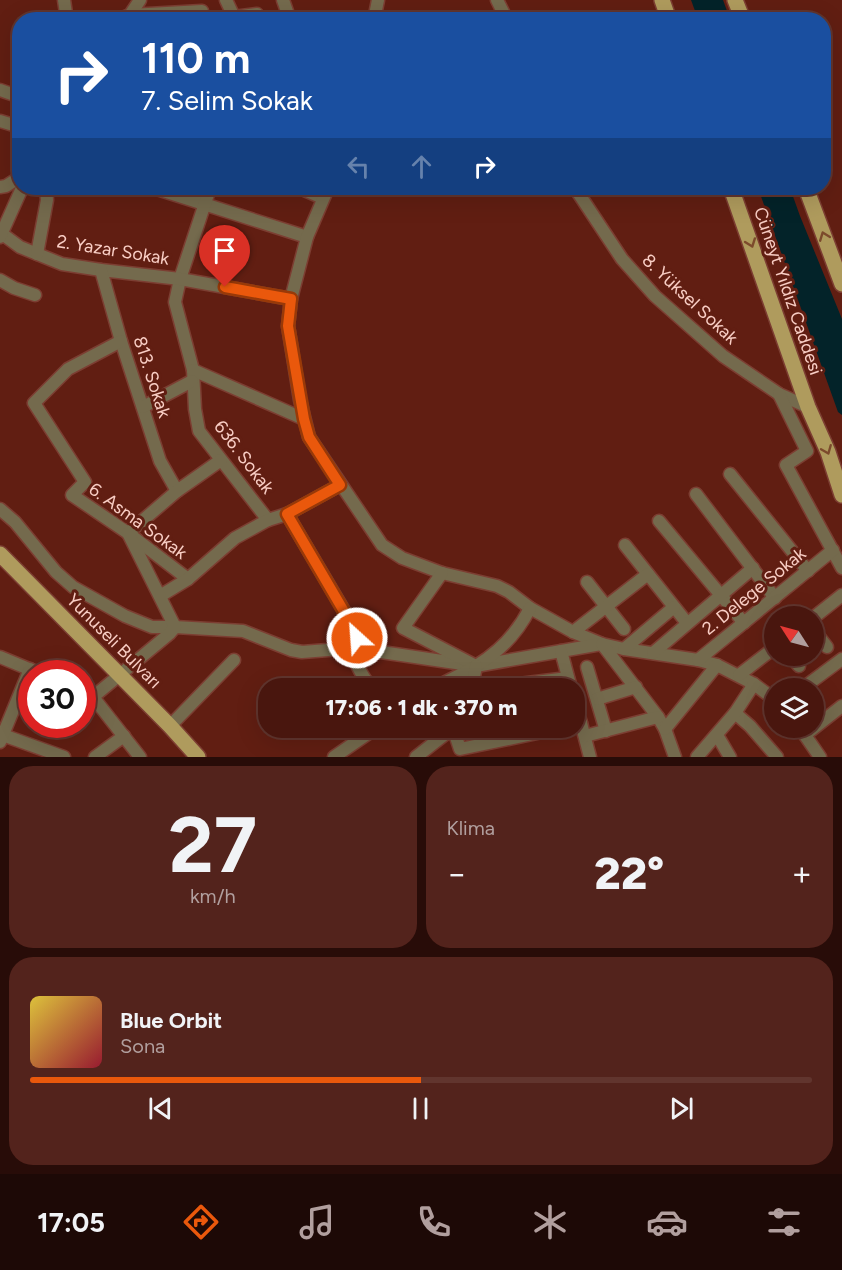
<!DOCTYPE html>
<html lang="tr">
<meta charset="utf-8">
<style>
body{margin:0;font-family:Figtree,sans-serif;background:#53231c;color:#f1f3f6;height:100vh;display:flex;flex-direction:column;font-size:22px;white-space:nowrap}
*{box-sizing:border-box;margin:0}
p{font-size:20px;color:#b19f9e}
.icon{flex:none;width:33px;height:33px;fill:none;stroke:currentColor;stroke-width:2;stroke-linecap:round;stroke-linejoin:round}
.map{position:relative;height:757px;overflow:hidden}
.sheet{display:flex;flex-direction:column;gap:9px;padding:9px;background:#280c08;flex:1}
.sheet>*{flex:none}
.top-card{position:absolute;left:12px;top:12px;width:819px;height:183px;border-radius:24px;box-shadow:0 6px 24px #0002,0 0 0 2px #61352e;background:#1a4fa0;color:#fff;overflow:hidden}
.needle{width:39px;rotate:306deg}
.fabs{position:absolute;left:764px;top:606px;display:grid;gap:12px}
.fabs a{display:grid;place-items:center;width:60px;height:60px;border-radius:50%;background:#49160e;box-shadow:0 6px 24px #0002,0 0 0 2px #61352e;font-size:30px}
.speed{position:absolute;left:18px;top:660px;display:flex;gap:12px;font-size:30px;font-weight:700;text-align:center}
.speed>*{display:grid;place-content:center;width:78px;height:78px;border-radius:50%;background:#49160e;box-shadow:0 6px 24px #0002,0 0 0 2px #61352e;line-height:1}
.speed .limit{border:9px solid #d22;background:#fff;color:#111}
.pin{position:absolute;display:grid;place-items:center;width:51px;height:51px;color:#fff;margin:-62px -26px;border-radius:50% 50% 50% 0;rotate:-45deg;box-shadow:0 0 6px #0007}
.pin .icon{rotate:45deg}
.me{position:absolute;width:66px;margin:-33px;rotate:334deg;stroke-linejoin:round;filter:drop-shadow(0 0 4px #0008)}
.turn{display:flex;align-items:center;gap:21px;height:126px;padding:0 30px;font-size:27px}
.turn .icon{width:78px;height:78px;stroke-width:2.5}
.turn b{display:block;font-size:42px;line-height:51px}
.lanes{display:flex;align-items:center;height:57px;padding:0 30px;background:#0003;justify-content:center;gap:30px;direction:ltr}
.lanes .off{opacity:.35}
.big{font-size:45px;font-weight:800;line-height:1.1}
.sheet .tile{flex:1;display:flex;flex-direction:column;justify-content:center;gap:9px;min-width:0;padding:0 21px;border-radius:24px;background:#53231c}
.sheet .dial{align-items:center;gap:0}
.dial b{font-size:78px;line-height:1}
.song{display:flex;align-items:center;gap:18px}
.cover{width:72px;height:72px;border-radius:9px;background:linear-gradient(135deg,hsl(50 70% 55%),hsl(350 70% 35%))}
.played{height:6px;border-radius:3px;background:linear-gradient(90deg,#ea580c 50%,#61352e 50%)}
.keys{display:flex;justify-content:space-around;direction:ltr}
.heat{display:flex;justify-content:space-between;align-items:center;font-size:33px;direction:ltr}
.sheet .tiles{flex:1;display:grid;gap:9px;grid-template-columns:1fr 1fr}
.tile:last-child{grid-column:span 2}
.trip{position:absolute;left:258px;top:678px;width:327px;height:60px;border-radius:24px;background:#49160e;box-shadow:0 6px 24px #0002,0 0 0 2px #61352e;font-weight:800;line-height:60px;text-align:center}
.tabs{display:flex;height:96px;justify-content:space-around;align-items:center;background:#1d0906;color:#b19f9e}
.tabs .icon{width:42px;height:42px}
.tabs .on{color:#ea580c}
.tabs b{font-size:27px;color:#f1f3f6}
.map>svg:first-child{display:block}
.water{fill:#032329}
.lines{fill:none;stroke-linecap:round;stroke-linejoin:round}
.minor-casing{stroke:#7c3e32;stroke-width:15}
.major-casing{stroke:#7c3e32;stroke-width:18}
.minor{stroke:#746a4d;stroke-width:12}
.major{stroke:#af9b5d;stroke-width:15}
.oneway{stroke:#7c4a2c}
.route-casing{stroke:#983908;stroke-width:15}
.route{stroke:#ea580c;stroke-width:10}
.labels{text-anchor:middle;stroke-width:6;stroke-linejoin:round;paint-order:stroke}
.street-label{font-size:18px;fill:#f9cec5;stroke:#611e12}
</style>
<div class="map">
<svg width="842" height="757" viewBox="0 0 842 757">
<rect width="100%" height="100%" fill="#611e12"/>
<g class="water">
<path d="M691,0H723L730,19H698Z"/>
<path d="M758,188H790L800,216L842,319V415L838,412Z"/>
</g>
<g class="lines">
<g class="minor-casing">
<g id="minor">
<path d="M64,0L67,20"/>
<path d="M226,0L234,17L257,14L259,20"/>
<path d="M283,0L290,20"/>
<path d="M497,0L507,20"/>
<path d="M130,15L202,11"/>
<path d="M117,20L130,15L140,0"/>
<path d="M374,20L378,0"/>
<path d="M0,90L20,97"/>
<path d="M0,121L20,127"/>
<path d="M0,187L6,186L20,177"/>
<path d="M154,188L307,237"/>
<path d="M210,188L180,279L175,302L193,370L195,409L199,431L268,520"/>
<path d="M300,188L323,198"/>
<path d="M328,188L307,237L291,299L288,326L300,400L309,437L382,545L402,558L442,573L497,586L509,592L530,608L573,632L602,644L624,649L698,660L717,665L754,684L774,699"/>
<path d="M575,188L622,259L655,296L723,356L779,394L808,407"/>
<path d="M1,233L20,247L62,264L101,270L180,279L291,299"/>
<path d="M0,237L22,188"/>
<path d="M37,254L47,200L46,188"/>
<path d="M101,270L121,341L160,461L177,491"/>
<path d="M0,280L14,288L35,295"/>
<path d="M121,341L68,369L34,403L85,482L72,495L128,533L188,579"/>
<path d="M193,370L304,419"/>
<path d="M779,394L807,451L786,465L842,568"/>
<path d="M143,407L192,381"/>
<path d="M730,474L808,571"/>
<path d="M696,494L775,598"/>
<path d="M0,509L15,522L56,572L73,587L125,616L152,627H175L243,631L291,650L302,652L354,648L476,666"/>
<path d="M287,514L349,619L357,638C350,660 359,670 371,688"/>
<path d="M659,521L744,623"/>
<path d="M625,545L687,623"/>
<path d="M442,573L403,628L476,666L601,644"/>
<path d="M587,582L624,629"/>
<path d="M160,596L188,579L235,538L268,520L287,514L340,485"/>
<path d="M813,618L842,595"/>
<path d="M813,629L827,647"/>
<path d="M573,632L648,574"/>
<path d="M602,644L658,717L665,729L675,757"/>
<path d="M624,649L674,607"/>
<path d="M561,651L571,688"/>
<path d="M653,653L753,568"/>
<path d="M791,656L799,666"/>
<path d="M0,657L41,674"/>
<path d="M698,660L833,550"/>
<path d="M587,667L606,731"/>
<path d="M739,675L774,648"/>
<path d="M435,688C448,680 463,674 476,666C499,652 518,632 530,608"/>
<path d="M472,688L476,666"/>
<path d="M487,688L568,678"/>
<path d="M803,688L842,659"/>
<path d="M597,699L636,687"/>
<path d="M574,700L581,723"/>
<path d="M735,713L750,726L777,757"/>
<path d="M574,725L581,723L590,757"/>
<path d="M170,726L234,660"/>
<path d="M800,728L820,757"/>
<path d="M665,729L717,665"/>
<path d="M0,734L64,757"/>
<path d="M717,735L730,757"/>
<path d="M805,735L842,706"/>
<path d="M585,736L658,717"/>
<path d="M0,742L30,669"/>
<path d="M95,757L124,736"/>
<path d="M140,757L93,697L169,634L175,627L128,533L177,491L221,460"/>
<path d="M334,757L376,728"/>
<path d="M416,757L453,728L460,749L561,728"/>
<path d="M697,757L735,713L754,684"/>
</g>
</g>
<g class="major-casing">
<g id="major">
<path d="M662,0L669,20"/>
<path d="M735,0L743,20"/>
<path d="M731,188L808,407L828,452L842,495"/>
<path d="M806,188L842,284"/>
<path d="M0,554L170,726L198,757"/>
</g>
</g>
<use href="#minor" class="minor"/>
<use href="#major" class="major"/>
</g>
<defs><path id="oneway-chevron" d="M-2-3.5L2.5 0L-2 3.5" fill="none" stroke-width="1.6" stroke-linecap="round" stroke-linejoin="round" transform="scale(1.5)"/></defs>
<g class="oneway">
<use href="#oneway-chevron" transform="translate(824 236) rotate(-111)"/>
<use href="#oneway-chevron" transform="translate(751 243) rotate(70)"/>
<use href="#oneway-chevron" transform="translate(827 450) rotate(68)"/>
</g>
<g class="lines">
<g class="route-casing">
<path id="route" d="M225,287L291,299L288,326L304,419L309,437L340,485L287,514L349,620L357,638"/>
</g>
<use href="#route" class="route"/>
</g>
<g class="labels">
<g class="street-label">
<text transform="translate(113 250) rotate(9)" y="6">2. Yazar Sokak</text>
<text transform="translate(788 291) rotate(71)" y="6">Cüneyt Yıldız Caddesi</text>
<text transform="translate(690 299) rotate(43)" y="6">8. Yüksel Sokak</text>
<text transform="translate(152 377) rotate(72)" y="6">813. Sokak</text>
<text transform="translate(244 457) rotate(53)" y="6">636. Sokak</text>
<text transform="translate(138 521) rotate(36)" y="6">6. Asma Sokak</text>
<text transform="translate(754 591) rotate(-39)" y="6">2. Delege Sokak</text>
<text transform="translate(114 641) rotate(45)" y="6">Yunuseli Bulvarı</text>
</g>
</g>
</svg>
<div class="fabs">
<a><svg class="needle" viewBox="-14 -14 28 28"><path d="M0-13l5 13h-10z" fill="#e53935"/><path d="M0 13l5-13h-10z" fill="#b19f9e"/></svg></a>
<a><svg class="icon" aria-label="layers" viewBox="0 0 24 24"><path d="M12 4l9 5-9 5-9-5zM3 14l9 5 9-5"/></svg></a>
</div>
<div class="speed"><div class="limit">30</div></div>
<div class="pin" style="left:225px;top:287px;background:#d93025"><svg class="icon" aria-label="arrive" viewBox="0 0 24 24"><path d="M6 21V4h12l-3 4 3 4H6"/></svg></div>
<svg class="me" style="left:357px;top:638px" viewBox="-20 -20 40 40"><circle r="17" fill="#ea580c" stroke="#fff" stroke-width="3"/><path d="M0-11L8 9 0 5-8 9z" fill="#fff"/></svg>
<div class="trip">17:06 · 1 dk · 370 m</div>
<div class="top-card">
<div class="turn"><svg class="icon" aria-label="right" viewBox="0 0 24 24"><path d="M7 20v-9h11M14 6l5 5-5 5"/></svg><div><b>110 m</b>7. Selim Sokak</div></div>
<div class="lanes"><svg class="icon off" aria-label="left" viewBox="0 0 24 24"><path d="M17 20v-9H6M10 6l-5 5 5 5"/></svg><svg class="icon off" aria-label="ahead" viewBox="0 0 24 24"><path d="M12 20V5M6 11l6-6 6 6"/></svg><svg class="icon" aria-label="right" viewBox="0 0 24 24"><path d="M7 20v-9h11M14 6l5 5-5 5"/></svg></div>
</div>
</div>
<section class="sheet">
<div class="tiles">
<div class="tile dial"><b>27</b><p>km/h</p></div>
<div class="tile"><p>Klima</p>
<div class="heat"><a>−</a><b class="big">22°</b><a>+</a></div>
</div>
<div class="tile">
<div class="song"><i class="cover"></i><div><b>Blue Orbit</b><p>Sona</p></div></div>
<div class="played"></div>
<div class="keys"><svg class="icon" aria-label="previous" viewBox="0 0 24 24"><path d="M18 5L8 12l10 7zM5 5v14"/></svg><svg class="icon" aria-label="pause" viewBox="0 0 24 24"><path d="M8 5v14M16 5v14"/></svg><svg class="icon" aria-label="next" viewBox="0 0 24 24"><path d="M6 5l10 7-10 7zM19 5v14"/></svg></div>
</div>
</div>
</section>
<nav class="tabs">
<b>17:05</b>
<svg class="icon on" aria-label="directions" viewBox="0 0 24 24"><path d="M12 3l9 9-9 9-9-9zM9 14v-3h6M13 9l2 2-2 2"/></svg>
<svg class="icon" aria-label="music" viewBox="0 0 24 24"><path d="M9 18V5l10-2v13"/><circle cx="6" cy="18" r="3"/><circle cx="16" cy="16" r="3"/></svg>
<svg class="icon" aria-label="phone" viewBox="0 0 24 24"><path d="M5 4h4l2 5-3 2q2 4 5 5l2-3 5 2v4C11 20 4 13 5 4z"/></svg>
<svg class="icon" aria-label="climate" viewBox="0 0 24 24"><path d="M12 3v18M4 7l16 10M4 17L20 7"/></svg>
<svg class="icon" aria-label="car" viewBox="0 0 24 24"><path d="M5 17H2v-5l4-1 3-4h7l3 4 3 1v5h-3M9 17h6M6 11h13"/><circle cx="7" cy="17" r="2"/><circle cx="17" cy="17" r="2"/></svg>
<svg class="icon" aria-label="filters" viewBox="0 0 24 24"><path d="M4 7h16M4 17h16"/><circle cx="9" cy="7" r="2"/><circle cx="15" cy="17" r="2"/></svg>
</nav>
